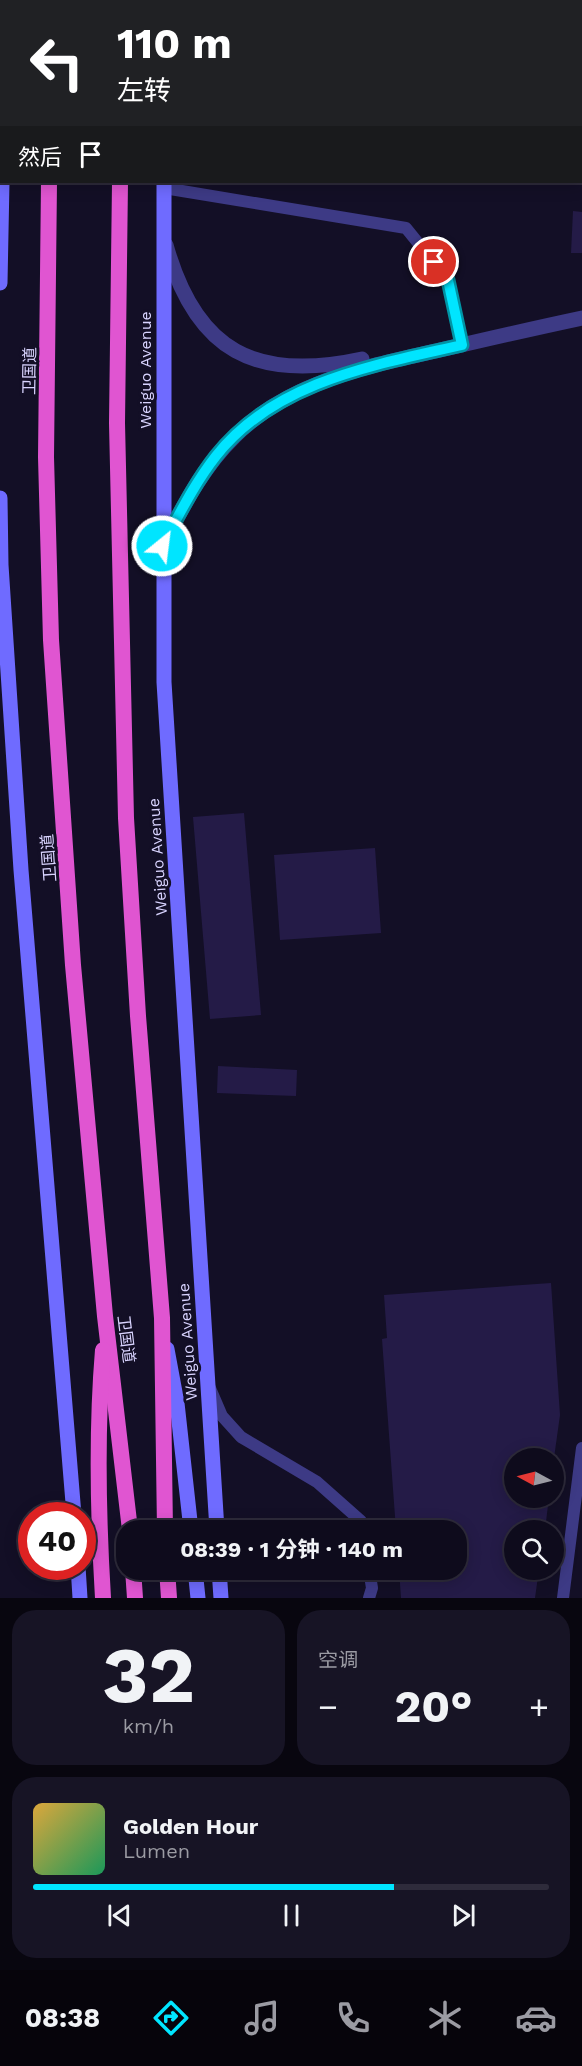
<!DOCTYPE html>
<html lang="zh">
<meta charset="utf-8">
<style>
body{margin:0;font-family:"Work Sans","Noto Sans SC",sans-serif;background:#171425;color:#f1f3f6;height:100vh;display:flex;flex-direction:column;font-size:22px;white-space:nowrap}
*{box-sizing:border-box;margin:0}
p{font-size:20px;color:#9b9ba3}
.icon{flex:none;width:33px;height:33px;fill:none;stroke:currentColor;stroke-width:2;stroke-linecap:round;stroke-linejoin:round}
.map{position:relative;height:1598px;overflow:hidden}
.sheet{display:flex;flex-direction:column;gap:12px;padding:12px;background:#08060f;flex:1}
.sheet>*{flex:none}
.banner{position:absolute;left:0px;top:0px;width:582px;height:183px;box-shadow:0 3px 15px #0003,0 0 0 2px #2e2b3b;background:#202124;color:#fff;overflow:hidden}
.needle{width:39px;rotate:277deg}
.tools{position:absolute;left:504px;top:1448px;display:grid;gap:12px}
.tools a{display:grid;place-items:center;width:60px;height:60px;border-radius:50%;background:#0e0b1c;box-shadow:0 3px 15px #0003,0 0 0 2px #2e2b3b;font-size:30px}
.speed{position:absolute;left:18px;top:1502px;display:flex;gap:12px;font-size:30px;font-weight:700;text-align:center}
.speed>*{display:grid;place-content:center;width:78px;height:78px;border-radius:50%;background:#0e0b1c;box-shadow:0 3px 15px #0003,0 0 0 2px #2e2b3b;line-height:1}
.speed .limit{border:9px solid #d22;background:#fff;color:#111}
.pin{position:absolute;display:grid;place-items:center;width:51px;height:51px;color:#fff;margin:-26px;border:3px solid #fff;border-radius:50%;box-shadow:0 2px 6px #0007}
.me{position:absolute;width:66px;margin:-33px;rotate:29deg;stroke-linejoin:round;filter:drop-shadow(0 0 4px #0008)}
.turn{display:flex;align-items:center;gap:21px;height:126px;padding:0 18px;font-size:27px}
.turn .icon{width:78px;height:78px;stroke-width:2.5}
.turn b{display:block;font-size:42px;line-height:51px}
.then{display:flex;align-items:center;height:57px;padding:0 18px;background:#0003;gap:12px;font-size:22px}
.big{font-size:45px;font-weight:700;line-height:1.1}
.sheet .card{flex:1;display:flex;flex-direction:column;justify-content:center;gap:9px;min-width:0;padding:0 21px;border-radius:24px;background:#171425}
.sheet .dial{align-items:center;gap:0}
.dial b{font-size:78px;line-height:1}
.song{display:flex;align-items:center;gap:18px}
.cover{width:72px;height:72px;border-radius:9px;background:linear-gradient(135deg,hsl(40 70% 55%),hsl(150 70% 35%))}
.played{height:6px;border-radius:3px;background:linear-gradient(90deg,#00e5ff 70%,#2e2b3b 70%)}
.keys{display:flex;justify-content:space-around;direction:ltr}
.heat{display:flex;justify-content:space-between;align-items:center;font-size:33px;direction:ltr}
.sheet .tiles{flex:1;display:grid;gap:12px;grid-template-columns:1fr 1fr}
.card:last-child{grid-column:span 2}
.trip{position:absolute;left:116px;top:1520px;width:351px;height:60px;border-radius:24px;background:#0e0b1c;box-shadow:0 3px 15px #0003,0 0 0 2px #2e2b3b;font-weight:700;line-height:60px;text-align:center}
.menu{display:flex;height:96px;justify-content:space-around;align-items:center;background:#06040b;color:#9b9ba3}
.menu .icon{width:42px;height:42px}
.menu .active{color:#00e5ff}
.menu b{font-size:27px;color:#f1f3f6}
.map>svg:first-child{display:block}
.building{fill:#241b47}
.lines{fill:none;stroke-linecap:round;stroke-linejoin:round}
.service{stroke:#3d3a85;stroke-width:12}
.tertiary{stroke:#3d3a85;stroke-width:15}
.secondary{stroke:#6f6bff;stroke-width:15}
.trunk{stroke:#e055d1;stroke-width:16}
.route-casing{stroke:#0095a6;stroke-width:15}
.route{stroke:#00e5ff;stroke-width:10}
.labels{text-anchor:middle;stroke-width:6;stroke-linejoin:round;paint-order:stroke}
.street-label{font-size:16px;fill:#d9d4ff;stroke:#130f26}
</style>
<div class="map">
<svg width="582" height="1598" viewBox="0 0 582 1598">
<rect width="100%" height="100%" fill="#130f26"/>
<g class="building">
<path d="M573,211L582,212V253H571Z"/>
<path d="M244,813L261,1015L210,1019L193,817Z"/>
<path d="M375,848L381,933L280,940L274,855Z"/>
<path d="M218,1066L297,1070L296,1096L217,1093Z"/>
<path d="M551,1283L560,1415L554,1458H514V1497H549L545,1530H514V1569H539L535,1598H401L399,1569H456V1530H396L382,1339L387,1338L384,1295Z"/>
</g>
<g class="lines">
<g class="service">
<path d="M164,188L406,228L448,280L462,345"/>
<path d="M210,1388L222,1416L241,1437L317,1482L361,1521L362,1530"/>
<path d="M369,1569L372,1588L369,1598"/>
<path d="M563,1598L582,1448"/>
</g>
<g class="tertiary">
<path d="M166,245C196,352 256,382 362,359"/>
<path d="M162,546C183,507 202,468 234,437C288,382 369,366 440,350C487,339 535,328 582,318"/>
</g>
<g class="secondary">
<path d="M8,2V0"/>
<path d="M172,2V0"/>
<path d="M164,182V682L217,1530"/>
<path d="M0,283L2,182"/>
<path d="M0,498L1,565L21,870L74,1515"/>
<path d="M167,1349L177,1403L191,1530"/>
<path d="M78,1566L80,1598"/>
<path d="M195,1569L198,1598"/>
<path d="M219,1569L221,1598"/>
</g>
<g class="trunk">
<path d="M54,2V0"/>
<path d="M123,2V0"/>
<path d="M49,182L46,457L51,640L73,965L105,1316L130,1530"/>
<path d="M120,182L117,423L126,818L138,1016L162,1318L165,1530"/>
<path d="M103,1350C96,1433 98,1515 103,1598"/>
<path d="M133,1569L135,1598"/>
<path d="M167,1569L169,1598"/>
</g>
</g>
<g class="lines">
<g class="route-casing">
<path id="route" d="M162,546C179,515 194,484 216,456C275,381 375,365 462,345L448,280L434,262"/>
</g>
<use href="#route" class="route"/>
</g>
<g class="labels">
<g class="street-label">
<text transform="translate(145 370) rotate(-90)" y="6">Weiguo Avenue</text>
<text transform="translate(29 371) rotate(-89)" y="6">卫国道</text>
<text transform="translate(157 857) rotate(-94)" y="6">Weiguo Avenue</text>
<text transform="translate(48 858) rotate(-94)" y="6">卫国道</text>
<text transform="translate(127 1339) rotate(83)" y="6">卫国道</text>
<text transform="translate(187 1342) rotate(-94)" y="6">Weiguo Avenue</text>
</g>
</g>
</svg>
<div class="tools">
<a><svg class="needle" viewBox="-14 -14 28 28"><path d="M0-13l5 13h-10z" fill="#e53935"/><path d="M0 13l5-13h-10z" fill="#9b9ba3"/></svg></a>
<a><svg class="icon" aria-label="search" viewBox="0 0 24 24"><circle cx="10" cy="10" r="6"/><path d="M15 15l6 6"/></svg></a>
</div>
<div class="speed"><div class="limit">40</div></div>
<div class="pin" style="left:434px;top:262px;background:#d93025"><svg class="icon" aria-label="arrive" viewBox="0 0 24 24"><path d="M6 21V4h12l-3 4 3 4H6"/></svg></div>
<svg class="me" style="left:162px;top:546px" viewBox="-20 -20 40 40"><circle r="17" fill="#00e5ff" stroke="#fff" stroke-width="3"/><path d="M0-11L8 9 0 5-8 9z" fill="#fff"/></svg>
<div class="trip">08:39 · 1 分钟 · 140 m</div>
<div class="banner">
<div class="turn"><svg class="icon" aria-label="left" viewBox="0 0 24 24"><path d="M17 20v-9H6M10 6l-5 5 5 5"/></svg><div><b>110 m</b>左转</div></div>
<div class="then">然后<svg class="icon" aria-label="arrive" viewBox="0 0 24 24"><path d="M6 21V4h12l-3 4 3 4H6"/></svg></div>
</div>
</div>
<section class="sheet">
<div class="tiles">
<div class="card dial"><b>32</b><p>km/h</p></div>
<div class="card"><p>空调</p>
<div class="heat"><a>−</a><b class="big">20°</b><a>+</a></div>
</div>
<div class="card">
<div class="song"><i class="cover"></i><div><b>Golden Hour</b><p>Lumen</p></div></div>
<div class="played"></div>
<div class="keys"><svg class="icon" aria-label="previous" viewBox="0 0 24 24"><path d="M18 5L8 12l10 7zM5 5v14"/></svg><svg class="icon" aria-label="pause" viewBox="0 0 24 24"><path d="M8 5v14M16 5v14"/></svg><svg class="icon" aria-label="next" viewBox="0 0 24 24"><path d="M6 5l10 7-10 7zM19 5v14"/></svg></div>
</div>
</div>
</section>
<nav class="menu">
<b>08:38</b>
<svg class="icon active" aria-label="directions" viewBox="0 0 24 24"><path d="M12 3l9 9-9 9-9-9zM9 14v-3h6M13 9l2 2-2 2"/></svg>
<svg class="icon" aria-label="music" viewBox="0 0 24 24"><path d="M9 18V5l10-2v13"/><circle cx="6" cy="18" r="3"/><circle cx="16" cy="16" r="3"/></svg>
<svg class="icon" aria-label="phone" viewBox="0 0 24 24"><path d="M5 4h4l2 5-3 2q2 4 5 5l2-3 5 2v4C11 20 4 13 5 4z"/></svg>
<svg class="icon" aria-label="climate" viewBox="0 0 24 24"><path d="M12 3v18M4 7l16 10M4 17L20 7"/></svg>
<svg class="icon" aria-label="car" viewBox="0 0 24 24"><path d="M5 17H2v-5l4-1 3-4h7l3 4 3 1v5h-3M9 17h6M6 11h13"/><circle cx="7" cy="17" r="2"/><circle cx="17" cy="17" r="2"/></svg>
</nav>
